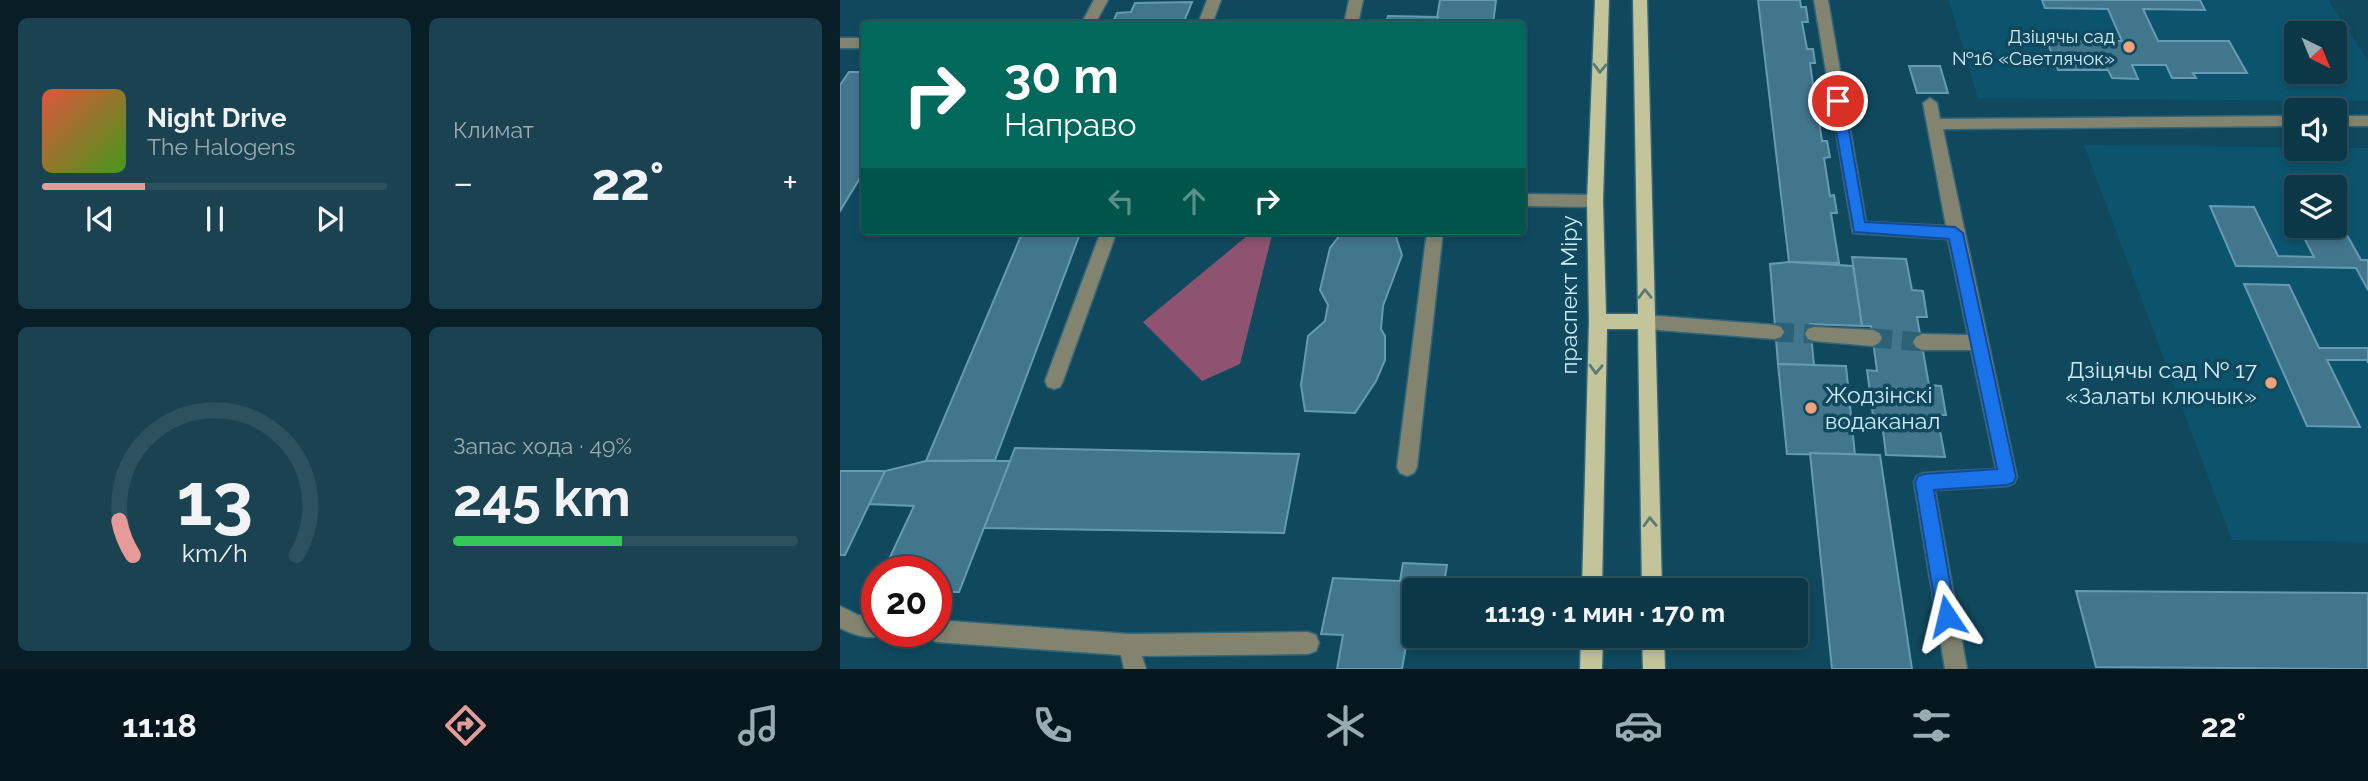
<!DOCTYPE html>
<html lang="ru">
<meta charset="utf-8">
<style>
body{margin:0;font-family:Raleway,sans-serif;background:#1a4251;color:#f1f3f6;height:100vh;display:flex;flex-direction:column;font-size:26px;white-space:nowrap}
*{box-sizing:border-box;margin:0}
p{font-size:23px;color:#9aacb3}
.icon{flex:none;width:38px;height:38px;fill:none;stroke:currentColor;stroke-width:2;stroke-linecap:round;stroke-linejoin:round}
.map{position:relative;flex:1;overflow:hidden}
.side{display:flex;flex-direction:column;gap:18px;padding:18px;background:#071e26;width:840px}
.side>*{flex:none}
.hud{position:absolute;left:21px;top:21px;width:665px;height:214px;border-radius:7px;box-shadow:0 4px 10px #0003,0 0 0 2px #2c515f;background:#00695c;color:#fff;overflow:hidden}
.needle{width:46px;rotate:137deg}
.buttons{position:absolute;left:1444px;top:21px;display:grid;gap:14px}
.buttons a{display:grid;place-items:center;width:63px;height:63px;border-radius:7px;background:#0c3746;box-shadow:0 4px 10px #0003,0 0 0 2px #2c515f;font-size:35px}
.speed{position:absolute;left:21px;top:556px;display:flex;gap:14px;font-size:35px;font-weight:700;text-align:center}
.speed>*{display:grid;place-content:center;width:91px;height:91px;border-radius:50%;background:#0c3746;box-shadow:0 4px 10px #0003,0 0 0 2px #2c515f;line-height:1}
.speed .limit{border:10px solid #d22;background:#fff;color:#111}
.pin{position:absolute;display:grid;place-items:center;width:60px;height:60px;color:#fff;margin:-30px;border:4px solid #fff;border-radius:50%;box-shadow:0 2px 7px #0007}
.me{position:absolute;width:77px;margin:-38px;rotate:350deg;stroke-linejoin:round;filter:drop-shadow(0 0 5px #0008)}
.turn{display:flex;align-items:center;gap:24px;height:147px;padding:0 28px;font-size:32px}
.turn .icon{width:91px;height:91px;stroke-width:2.5}
.turn b{display:block;font-size:49px;line-height:60px}
.lanes{display:flex;align-items:center;height:66px;padding:0 28px;background:#0003;justify-content:center;gap:35px;direction:ltr}
.lanes .off{opacity:.35}
.big{font-size:52px;font-weight:700;line-height:1.1}
.side .tile{flex:1;display:flex;flex-direction:column;justify-content:center;gap:10px;min-width:0;padding:0 24px;border-radius:10px;background:#1a4251}
.side .dial{align-items:center;gap:0}
.dial svg{height:182px;overflow:visible;fill:none;stroke:#2c515f;stroke-width:7;stroke-linecap:round;text-anchor:middle}
.dial text{fill:#f1f3f6;stroke:none}
.song{display:flex;align-items:center;gap:21px}
.cover{width:84px;height:84px;border-radius:10px;background:linear-gradient(135deg,hsl(10 70% 55%),hsl(100 70% 35%))}
.played{height:7px;border-radius:4px;background:linear-gradient(90deg,#e69b98 30%,#2c515f 30%)}
.keys{display:flex;justify-content:space-around;direction:ltr}
.heat{display:flex;justify-content:space-between;align-items:center;font-size:38px;direction:ltr}
.charge{height:10px;border-radius:5px;background:linear-gradient(90deg,#34c759 49%,#2c515f 0)}
.side .tiles{flex:1;display:grid;gap:18px;grid-template-columns:repeat(2,1fr)}
.trip{position:absolute;left:562px;top:578px;width:406px;height:70px;border-radius:7px;background:#0c3746;box-shadow:0 4px 10px #0003,0 0 0 2px #2c515f;font-weight:700;line-height:70px;text-align:center}
.tab-bar{display:flex;height:112px;justify-content:space-around;align-items:center;background:#05161c;color:#9aacb3}
.tab-bar .icon{width:49px;height:49px}
.tab-bar .active{color:#e69b98}
.tab-bar b{font-size:32px;color:#f1f3f6}
main{display:flex;flex:1;min-height:0}
.map>svg:first-child{display:block}
.built{fill:#0c546d;fill-rule:evenodd}
.green{fill:#8d5371}
.building{fill:#42768d;stroke:#669ab3;stroke-width:2}
.lines{fill:none;stroke-linecap:round;stroke-linejoin:round}
.minor-tunnel{stroke:#2d6175;stroke-width:19;stroke-dasharray:19 10;stroke-linecap:butt}
.minor-casing{stroke:#32667a;stroke-width:3}
.major-casing{stroke:#32667a;stroke-width:3}
.minor{fill:#83846f;fill-rule:evenodd}
.major{fill:#c3c49a;fill-rule:evenodd}
.oneway{stroke:#587a76}
.route{fill:#1a73e8;stroke:#114b97;stroke-width:2}
.poi-dot{fill:#f0a279;stroke:#10495e;stroke-width:2.5}
.labels{text-anchor:middle;stroke-width:7;stroke-linejoin:round;paint-order:stroke}
.far-poi-label{font-size:19px;fill:#cfeaf7;stroke:#10495e;text-anchor:end}
.street-label{font-size:23px;fill:#cfeaf7;stroke:#10495e}
.poi-label{font-size:23px;fill:#cfeaf7;stroke:#10495e;text-anchor:end}
</style>
<main>
<section class="side">
<div class="tiles">
<div class="tile">
<div class="song"><i class="cover"></i><div><b>Night Drive</b><p>The Halogens</p></div></div>
<div class="played"></div>
<div class="keys"><svg class="icon" aria-label="previous" viewBox="0 0 24 24"><path d="M18 5L8 12l10 7zM5 5v14"/></svg><svg class="icon" aria-label="pause" viewBox="0 0 24 24"><path d="M8 5v14M16 5v14"/></svg><svg class="icon" aria-label="next" viewBox="0 0 24 24"><path d="M6 5l10 7-10 7zM19 5v14"/></svg></div>
</div>
<div class="tile"><p>Климат</p>
<div class="heat"><a>−</a><b class="big">22°</b><a>+</a></div>
</div>
<div class="tile dial"><svg viewBox="0 0 100 80">
<path d="M14 69A42 42 0 1 1 86 69"/>
<path d="M14 69A42 42 0 0 1 8 54" stroke="#e69b98"/>
<text x="50" y="56" font-size="32" font-weight="700">13</text>
<text x="50" y="72" font-size="11">km/h</text>
</svg></div>
<div class="tile"><p>Запас хода · 49%</p><b class="big">245 km</b><div class="charge"></div></div>
</div>
</section>
<div class="map">
<svg width="1528" height="669" viewBox="0 0 1528 669">
<rect width="100%" height="100%" fill="#10495e"/>
<g class="built">
<path d="M1109,0H1488L1528,61V101L1138,98ZM1456,33H1494V72H1456Z"/>
<path d="M1244,145L1528,148V542L1392,540ZM1456,187H1494V226H1456Z"/>
</g>
<path class="green" d="M413,231H433L400,364L362,381L303,322Z"/>
<g class="building">
<path d="M600,0H656L653,24H596Z"/>
<path d="M918,0H960L961,7H966L968,22H962L967,49H973L975,63H970L974,92H980L982,108H977L982,141H987L990,157L984,158L990,196L994,195L997,213H991L999,263L949,262Z"/>
<path d="M1202,0H1360L1365,10L1303,9L1318,41H1389L1407,73H1353L1356,78H1332L1326,65H1292L1298,79L1272,78L1268,70H1218L1207,41H1282L1268,9L1205,8Z"/>
<path d="M352,2L343,24H272L277,13L291,12L295,3Z"/>
<path d="M548,16L598,17L597,24H546Z"/>
<path d="M1069,66H1100L1108,93H1077Z"/>
<path d="M9,72H24V178H20L0,211V85Z"/>
<path d="M1370,206L1414,207L1438,256L1474,257L1458,226H1494V212L1521,260H1528V290L1516,268L1396,266Z"/>
<path d="M183,231H241L155,460L86,461Z"/>
<path d="M503,231H554L562,255L543,306L541,329L545,336V360L536,381L515,413L465,411L461,385L468,336L485,321L488,305L480,290L490,248Z"/>
<path d="M1012,257L1066,259L1072,290L1083,291L1087,317H1077L1089,385L1101,386L1106,415H1097L1105,457L1046,455L1043,431H1035L1027,370L1037,371L1031,326H1022Z"/>
<path d="M949,262L1013,266L1022,326L970,324L974,365L938,364L930,264Z"/>
<path d="M1404,284L1449,285L1479,348H1528V363L1527,360H1487L1520,427L1467,426Z"/>
<path d="M938,364L1006,366L1015,455L947,454Z"/>
<path d="M175,448L459,454L444,533L144,528Z"/>
<path d="M970,453L1040,455L1072,669H992Z"/>
<path d="M86,461H170L119,592H96V572H43L74,506L29,504L45,471Z"/>
<path d="M0,471H45L5,555H0Z"/>
<path d="M563,563L607,565L603,590H574V635L568,634L562,669H497L503,635L481,634L493,578L560,581Z"/>
<path d="M1236,591L1528,593V669L1256,667Z"/>
</g>
<g class="lines">
<g class="minor-tunnel">
<path d="M935,332L974,334"/>
<path d="M1033,338L1082,342"/>
</g>
<g class="minor-casing">
<g id="minor">
<path d="M254,0H268L255,24H241Z"/>
<path d="M367,0H381L372,24H358Z"/>
<path d="M509,0H523L518,24H504Z"/>
<path d="M974,0H988L1026,222L1106,226L1083,103L1090,98L1097,103L1100,119L1456,116V126L1103,129L1177,477L1174,483L1167,486L1095,490L1127,669H1105L1074,482L1077,476L1084,473L1156,469L1131,350H1082L1076,347L1073,342L1076,337L1082,334L1128,335L1108,239L1013,233Z"/>
<rect x="0" y="38" width="24" height="10"/>
<rect x="1494" y="116" width="34" height="10"/>
<path d="M682,194L755,195L763,201L755,207L682,206Z"/>
<path d="M261,231H277L223,381L220,387L214,389L208,387L205,381Z"/>
<path d="M587,231H603L577,467L574,473L567,476L560,473L557,467Z"/>
<path d="M805,315L935,325L941,327L944,332L941,337L935,339L805,329L799,327L796,322L799,317Z"/>
<path d="M974,327L1033,330L1039,333L1042,338L1039,343L1033,346L974,341L968,339L965,334L968,329Z"/>
<path d="M0,606L18,615L37,616V632H46L44,634C30,641 14,635 0,628Z"/>
<path d="M96,620L289,634L468,632L476,635L479,643L476,651L468,654L302,656L306,669H284L281,655L96,642L89,638L86,632H96Z"/>
</g>
</g>
<g class="major-casing">
<g id="major">
<path d="M755,0H769L763,201L766,314H798L793,0H807L822,590H802L798,329H767L762,590H742L749,321L747,201Z"/>
<path d="M741,635H763L762,669H740Z"/>
<path d="M802,635H824L825,669H803Z"/>
</g>
</g>
<use href="#minor" class="minor"/>
<use href="#major" class="major"/>
</g>
<defs><path id="oneway-chevron" d="M-2-3.5L2.5 0L-2 3.5" fill="none" stroke-width="1.6" stroke-linecap="round" stroke-linejoin="round" transform="scale(1.75)"/></defs>
<g class="oneway">
<use href="#oneway-chevron" transform="translate(760 68) rotate(92)"/>
<use href="#oneway-chevron" transform="translate(805 294) rotate(-91)"/>
<use href="#oneway-chevron" transform="translate(756 369) rotate(92)"/>
<use href="#oneway-chevron" transform="translate(810 522) rotate(-92)"/>
</g>
<path class="route" d="M998,97L1004,101L1025,222L1115,227L1123,233L1176,477L1173,483L1167,485L1094,490L1116,616L1113,622L1107,625L1100,622L1097,616L1075,482L1078,476L1084,474L1157,469L1109,239L1014,232L991,101Z"/>
<g class="poi-dot">
<circle cx="1289" cy="47" r="7"/>
<circle cx="1431" cy="383" r="7"/>
<circle cx="971" cy="408" r="7"/>
</g>
<g class="labels">
<g class="far-poi-label">
<text x="1275" y="43">Дзіцячы сад<tspan x="1275" dy="22">№16 «Светлячок»</tspan></text>
</g>
<g class="street-label">
<text transform="translate(729 295) rotate(-90)" y="8">праспект Міру</text>
</g>
<g class="poi-label">
<text x="1417" y="378">Дзіцячы сад № 17<tspan x="1417" dy="26">«Залаты ключык»</tspan></text>
<text x="985" y="403" text-anchor="start">Жодзінскі<tspan x="985" dy="26">водаканал</tspan></text>
</g>
</g>
</svg>
<div class="buttons">
<a><svg class="needle" viewBox="-14 -14 28 28"><path d="M0-13l5 13h-10z" fill="#e53935"/><path d="M0 13l5-13h-10z" fill="#9aacb3"/></svg></a>
<a><svg class="icon" aria-label="sound" viewBox="0 0 24 24"><path d="M4 9h4l5-4v14l-5-4H4zM17 9q2 3 0 6"/></svg></a>
<a><svg class="icon" aria-label="layers" viewBox="0 0 24 24"><path d="M12 4l9 5-9 5-9-5zM3 14l9 5 9-5"/></svg></a>
</div>
<div class="speed"><div class="limit">20</div></div>
<div class="pin" style="left:998px;top:101px;background:#d93025"><svg class="icon" aria-label="arrive" viewBox="0 0 24 24"><path d="M6 21V4h12l-3 4 3 4H6"/></svg></div>
<svg class="me" style="left:1107px;top:616px" viewBox="-20 -20 40 40"><path d="M0-17L14 15 0 8-14 15z" fill="#1a73e8" stroke="#fff" stroke-width="4"/></svg>
<div class="trip">11:19 · 1 мин · 170 m</div>
<div class="hud">
<div class="turn"><svg class="icon" aria-label="right" viewBox="0 0 24 24"><path d="M7 20v-9h11M14 6l5 5-5 5"/></svg><div><b>30 m</b>Направо</div></div>
<div class="lanes"><svg class="icon off" aria-label="left" viewBox="0 0 24 24"><path d="M17 20v-9H6M10 6l-5 5 5 5"/></svg><svg class="icon off" aria-label="ahead" viewBox="0 0 24 24"><path d="M12 20V5M6 11l6-6 6 6"/></svg><svg class="icon" aria-label="right" viewBox="0 0 24 24"><path d="M7 20v-9h11M14 6l5 5-5 5"/></svg></div>
</div>
</div>
</main>
<nav class="tab-bar">
<b>11:18</b>
<svg class="icon active" aria-label="directions" viewBox="0 0 24 24"><path d="M12 3l9 9-9 9-9-9zM9 14v-3h6M13 9l2 2-2 2"/></svg>
<svg class="icon" aria-label="music" viewBox="0 0 24 24"><path d="M9 18V5l10-2v13"/><circle cx="6" cy="18" r="3"/><circle cx="16" cy="16" r="3"/></svg>
<svg class="icon" aria-label="phone" viewBox="0 0 24 24"><path d="M5 4h4l2 5-3 2q2 4 5 5l2-3 5 2v4C11 20 4 13 5 4z"/></svg>
<svg class="icon" aria-label="climate" viewBox="0 0 24 24"><path d="M12 3v18M4 7l16 10M4 17L20 7"/></svg>
<svg class="icon" aria-label="car" viewBox="0 0 24 24"><path d="M5 17H2v-5l4-1 3-4h7l3 4 3 1v5h-3M9 17h6M6 11h13"/><circle cx="7" cy="17" r="2"/><circle cx="17" cy="17" r="2"/></svg>
<svg class="icon" aria-label="filters" viewBox="0 0 24 24"><path d="M4 7h16M4 17h16"/><circle cx="9" cy="7" r="2"/><circle cx="15" cy="17" r="2"/></svg>
<b>22°</b>
</nav>
